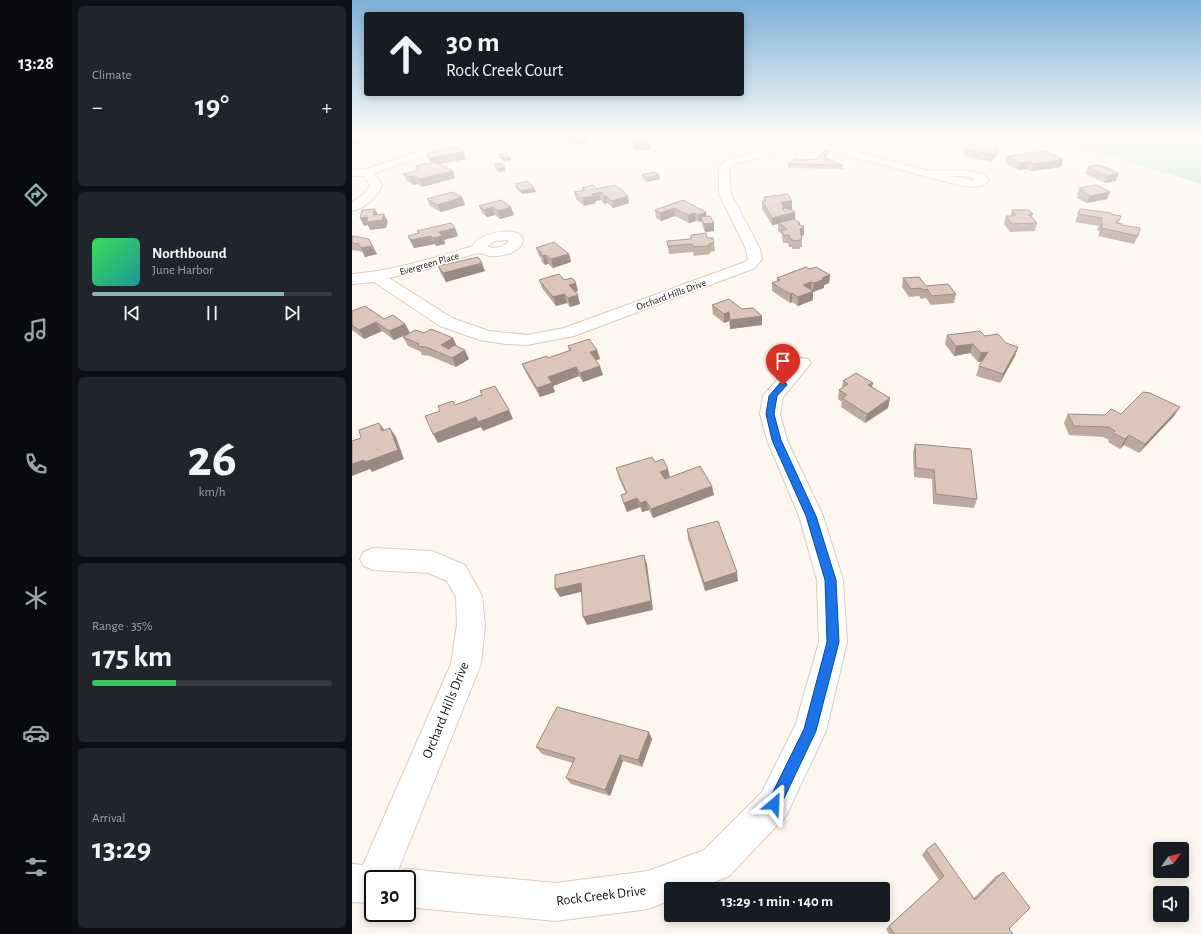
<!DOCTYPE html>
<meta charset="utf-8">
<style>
body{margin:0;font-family:"Alegreya Sans",sans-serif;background:#20242c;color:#f1f3f6;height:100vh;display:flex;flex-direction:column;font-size:15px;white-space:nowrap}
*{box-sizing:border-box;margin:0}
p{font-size:13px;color:#9ea1a6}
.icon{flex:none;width:22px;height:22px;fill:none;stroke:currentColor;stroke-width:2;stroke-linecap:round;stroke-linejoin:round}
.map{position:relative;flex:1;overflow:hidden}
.sheet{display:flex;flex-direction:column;gap:6px;padding:6px;background:#0d0f14;width:280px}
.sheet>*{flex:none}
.banner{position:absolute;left:12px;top:12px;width:380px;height:84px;border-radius:4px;box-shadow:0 2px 10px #0003;background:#171b24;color:#f1f3f6;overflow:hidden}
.needle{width:26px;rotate:56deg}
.controls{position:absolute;left:801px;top:842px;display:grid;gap:8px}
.controls a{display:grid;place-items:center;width:36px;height:36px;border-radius:4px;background:#171b24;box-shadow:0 2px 10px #0003;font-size:20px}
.speed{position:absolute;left:12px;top:870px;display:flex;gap:8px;font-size:20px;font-weight:700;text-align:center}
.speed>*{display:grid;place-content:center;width:52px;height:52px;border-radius:50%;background:#171b24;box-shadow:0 2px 10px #0003;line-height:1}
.speed .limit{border:2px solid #111;border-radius:6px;background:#fff;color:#111}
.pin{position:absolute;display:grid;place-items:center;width:34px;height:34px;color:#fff;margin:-41px -17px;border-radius:50% 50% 50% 0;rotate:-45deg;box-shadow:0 0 4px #0007}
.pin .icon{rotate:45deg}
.me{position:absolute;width:44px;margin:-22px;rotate:26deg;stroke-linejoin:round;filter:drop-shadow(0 0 3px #0008)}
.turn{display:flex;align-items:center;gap:14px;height:84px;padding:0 16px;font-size:18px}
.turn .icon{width:52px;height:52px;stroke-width:2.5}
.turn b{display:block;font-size:28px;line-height:34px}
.big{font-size:30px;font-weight:700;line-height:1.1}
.sheet .card{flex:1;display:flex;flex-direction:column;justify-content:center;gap:6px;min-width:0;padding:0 14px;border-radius:6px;background:#20242c}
.sheet .dial{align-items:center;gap:0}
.dial b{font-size:52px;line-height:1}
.song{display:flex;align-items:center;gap:12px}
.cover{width:48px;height:48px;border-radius:6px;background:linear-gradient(135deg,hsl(130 70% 55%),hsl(180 70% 35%))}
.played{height:4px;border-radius:2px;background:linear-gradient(90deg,#8eb2b7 80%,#363941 80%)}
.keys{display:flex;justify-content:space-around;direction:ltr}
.heat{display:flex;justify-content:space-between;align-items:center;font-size:22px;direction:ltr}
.charge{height:6px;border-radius:3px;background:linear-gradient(90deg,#34c759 35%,#363941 0)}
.trip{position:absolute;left:312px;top:882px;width:226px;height:40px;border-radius:4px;background:#171b24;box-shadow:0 2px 10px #0003;font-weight:700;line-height:40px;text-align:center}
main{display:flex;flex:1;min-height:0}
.tabs{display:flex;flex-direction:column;width:72px;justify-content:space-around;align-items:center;background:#090b0e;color:#9ea1a6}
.tabs .icon{width:28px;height:28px}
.tabs .active{color:#8eb2b7}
.tabs b{font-size:18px;color:#f1f3f6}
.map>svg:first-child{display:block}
.green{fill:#c4e8cc}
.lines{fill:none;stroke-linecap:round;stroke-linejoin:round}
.minor-casing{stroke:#dccbba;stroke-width:2}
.minor{fill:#fff;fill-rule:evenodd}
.wall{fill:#bea9a1}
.shaded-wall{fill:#9b8a83}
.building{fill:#ddc5bb;stroke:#9b8a83}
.route{fill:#1a73e8;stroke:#114b97}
.labels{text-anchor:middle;stroke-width:3.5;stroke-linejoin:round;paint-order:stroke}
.far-street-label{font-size:10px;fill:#17120c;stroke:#fff}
.near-street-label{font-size:14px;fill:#17120c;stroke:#fff}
</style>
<main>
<nav class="tabs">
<b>13:28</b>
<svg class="icon active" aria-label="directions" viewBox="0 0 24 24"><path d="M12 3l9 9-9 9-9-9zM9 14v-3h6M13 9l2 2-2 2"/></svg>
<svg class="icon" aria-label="music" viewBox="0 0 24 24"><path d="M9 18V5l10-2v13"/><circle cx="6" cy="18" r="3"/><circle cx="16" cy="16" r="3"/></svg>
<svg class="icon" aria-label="phone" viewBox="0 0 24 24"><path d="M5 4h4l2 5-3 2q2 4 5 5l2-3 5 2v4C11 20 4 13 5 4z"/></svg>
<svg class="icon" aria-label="climate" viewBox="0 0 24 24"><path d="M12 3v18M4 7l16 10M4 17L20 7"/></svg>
<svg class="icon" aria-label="car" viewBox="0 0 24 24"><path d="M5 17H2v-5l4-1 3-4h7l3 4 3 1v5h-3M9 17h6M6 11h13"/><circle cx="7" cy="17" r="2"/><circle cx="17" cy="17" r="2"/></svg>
<svg class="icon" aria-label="filters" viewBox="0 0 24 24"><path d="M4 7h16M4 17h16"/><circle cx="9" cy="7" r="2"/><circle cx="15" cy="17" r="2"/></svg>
</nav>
<section class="sheet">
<div class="card"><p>Climate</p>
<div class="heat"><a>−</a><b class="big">19°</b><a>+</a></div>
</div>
<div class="card">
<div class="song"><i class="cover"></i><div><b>Northbound</b><p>June Harbor</p></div></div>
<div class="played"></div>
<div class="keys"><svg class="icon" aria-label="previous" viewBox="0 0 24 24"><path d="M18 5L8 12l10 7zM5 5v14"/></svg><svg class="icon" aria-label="pause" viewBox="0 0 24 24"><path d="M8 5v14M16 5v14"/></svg><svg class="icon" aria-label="next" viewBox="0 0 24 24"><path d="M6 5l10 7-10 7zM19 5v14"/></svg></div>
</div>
<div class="card dial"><b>26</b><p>km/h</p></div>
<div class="card"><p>Range · 35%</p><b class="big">175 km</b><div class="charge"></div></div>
<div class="card"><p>Arrival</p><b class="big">13:29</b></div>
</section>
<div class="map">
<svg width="849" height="934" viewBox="0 0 849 934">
<rect width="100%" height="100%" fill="#fef7f0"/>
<path class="green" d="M701,139H849V184Z"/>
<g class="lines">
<g class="minor-casing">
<g id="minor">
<path d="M104,139H119L117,141L22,173L30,185C25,197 13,208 0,211V202L13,193L18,185L12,176H0V170L14,169Z"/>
<path d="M463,141L574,170H614L633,175L637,180C628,191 611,186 599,183L463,147L440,148L382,164L377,169L379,194L408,249L410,259L403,268L222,336L175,345L154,344L128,340L88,326L22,282L0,284V274C42,271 81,258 121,246C126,232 170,225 171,240C171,246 163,251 159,253C152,255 144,257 138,256C134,255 130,253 126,253C112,256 98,262 85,266C69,271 53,274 37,278L100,318L137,331L175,335L212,328L393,262L396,259L394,249L367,194V168L374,160L440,142ZM598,176H614L624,179L621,180ZM155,240L157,241C152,247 143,250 135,246L143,241Z"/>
<path d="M450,358L456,359L459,363L431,397L428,414L435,440L471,516L491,580L495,642L474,731L434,816L377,876L345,889H319V900L296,909L204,921L55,907V879H21V903L0,902V864L11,865L99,664L105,625L104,597L95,581L77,573L21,570L12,566L8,559L12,552L21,548L80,551L113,565L130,596L133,625L129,664L45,873L55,869L204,883L296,871L352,850L410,792L443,726L467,642L465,580L447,516L415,440L408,414L411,396L414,392L444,359Z"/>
</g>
</g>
<use href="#minor" class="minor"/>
</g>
<g class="wall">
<path d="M215,139H237V141L233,144L215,143Z"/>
<path d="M275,139H295L299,149L283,151L276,142Z"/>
<path d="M102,149L112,152L114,159L87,164L101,171L103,178L70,187L65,184L61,185L55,181L51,174L65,170L64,166L79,163L77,161L74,154L82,153L81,151Z"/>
<path d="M612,149L645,155L639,162L611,156Z"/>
<path d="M477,151L476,154L473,158L491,165V169L436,168V164L448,160L464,159Z"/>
<path d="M147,154L159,160L152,162L148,158Z"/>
<path d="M655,156L709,167L680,171L675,169L666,170L653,163Z"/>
<path d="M142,164L154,171L146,172L143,168Z"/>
<path d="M747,165L764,181L753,183L733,174L736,167Z"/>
<path d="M290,175H307L308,179L295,182L290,178Z"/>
<path d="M163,184L184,192L170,194L164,188Z"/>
<path d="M230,188L245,189L277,203L261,208L255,203L253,204L250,202L249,200L243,201L244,203L232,206L224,199L222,192L231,190Z"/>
<path d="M727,188L758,192L755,199L735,203L725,198L726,196L725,195Z"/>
<path d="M110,197L113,205L89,212L78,206L75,199Z"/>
<path d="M412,197L440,201V209H432V211L443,220L448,223V225L452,235L450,236V247H448V249H440V247H437L436,243H431L430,234L426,231V224L420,225L410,209V201H412Z"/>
<path d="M149,200L162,215L148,219L143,215L135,217L130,213L127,206Z"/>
<path d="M331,200L355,217L362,223V231L353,232L350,225L349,221L347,222L344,221L337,223L323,216L309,221L304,218L303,210Z"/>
<path d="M660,210L681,214L680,217L685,223L683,231L658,232L652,224L654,216H659Z"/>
<path d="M726,214H759L769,216L766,223L786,236L782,244L746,236L748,231L745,230L747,226L723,222Z"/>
<path d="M103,228L106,236L92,240L93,244L84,246L83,244L62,248L56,236L66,233L65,231Z"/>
<path d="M0,236L25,254L13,257L11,252L0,250Z"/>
<path d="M355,238L362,243L363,251L358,252V254L342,256L341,252L317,254L315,241Z"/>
<path d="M184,248L217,254L219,262L201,268L196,264L193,265L190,262L189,258L187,256Z"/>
<path d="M86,266L133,271L94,282L89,274Z"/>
<path d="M478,275L477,283L472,285V288L461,292V300L446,306L440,302L438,303L420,291V283L425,281V278Z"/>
<path d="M551,278L574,286L604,294L602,303L579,305L574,298L569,299L567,296L557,297L550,287Z"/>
<path d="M187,280H212L226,291L223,292L228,304L218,307L215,303L204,306L190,288Z"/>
<path d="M360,305L390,309L410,316V325L378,329L377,321L372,323L361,314Z"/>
<path d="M0,311L53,324L58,333L42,340L30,331L12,339L0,330Z"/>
<path d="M72,333L101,338L105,347L117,359L104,367L78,356L70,355L69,352L56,346L51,337Z"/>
<path d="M595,335L633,336L666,347L663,356L648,383L624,376L627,366L630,361L626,362L618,353L602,356L593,344Z"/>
<path d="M216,346L245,350L248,359L244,360L251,375L231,382L227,376L201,386L203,392L188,397L174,373L170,364L196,358L217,351Z"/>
<path d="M491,381L520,388L538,398L536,408L513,423L489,407L490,402L486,399L487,390L490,388Z"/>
<path d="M828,407L822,416L787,453L772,445L768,449L756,442L757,440L751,437L717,435L712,423L716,414L753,415Z"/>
<path d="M563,444L625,499L622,508L581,504L580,479L562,477L561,453Z"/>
<path d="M303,462L318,478L362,495L301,518L297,510L290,512L288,507L275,512L272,505L269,495L274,494L267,478L264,468Z"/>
<path d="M335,529L386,581L353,591L336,539Z"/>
<path d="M300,739L290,767L271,761L258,796L219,784L214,778L221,763L190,754L184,747Z"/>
<path d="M574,850L622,898L644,876L651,872L657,929L661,934H537L534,929L587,880L570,855Z"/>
</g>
<g class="shaded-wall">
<path d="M0,139H12L4,143L0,144Z"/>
<path d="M234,139H237V141L233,144L232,141Z"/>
<path d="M298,142L299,149L283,151L282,144Z"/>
<path d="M647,148L645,155L639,162L641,155Z"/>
<path d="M477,151L476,154L470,160L471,157Z"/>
<path d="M112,152L114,159L81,165L78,158Z"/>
<path d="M158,157L159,160L152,162L151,158Z"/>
<path d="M711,159L709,167L680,171L682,164Z"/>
<path d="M677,162L675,169L666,170L668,163Z"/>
<path d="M153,167L154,171L146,172L145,169Z"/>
<path d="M101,171L103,178L70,187L67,179Z"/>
<path d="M767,173L764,181L753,183L755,176Z"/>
<path d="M307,175L308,179L295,182V178Z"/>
<path d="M61,176L65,184L61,185L58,177Z"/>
<path d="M182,188L184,192L170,194L169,191Z"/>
<path d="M249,192L250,195L248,194L249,200L243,201L244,203L232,206L230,198L240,194Z"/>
<path d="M758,192L755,199L735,203L738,196Z"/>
<path d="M251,196H254L255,203L253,204Z"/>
<path d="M276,196L277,203L261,208L260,201Z"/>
<path d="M110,197L113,205L89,212L85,205Z"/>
<path d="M440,201V209H432V215L443,212V220L426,223V224L420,225V218L429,202Z"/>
<path d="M140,207L143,215L135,217L132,210Z"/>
<path d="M159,207L162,215L148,219L146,211Z"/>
<path d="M322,208L323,216L309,221L308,213Z"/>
<path d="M23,209L27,217L32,214L36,222L34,228L18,230L16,225L12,226L8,218L21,215Z"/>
<path d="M354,212L355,220L349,217V221L347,222L346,215Z"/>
<path d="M343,213L344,221L337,223L336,215Z"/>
<path d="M362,223V231L353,232L352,224Z"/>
<path d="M448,223V228L452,227V235L447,237L446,224Z"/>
<path d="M103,228L106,236L92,240L93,244L84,246L81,238L87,232Z"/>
<path d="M79,236L83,244L62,248L58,240Z"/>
<path d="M17,239L25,254L13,257L9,248Z"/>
<path d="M217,254L219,262L201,268L199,259Z"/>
<path d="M194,255L196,264L193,265L191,256Z"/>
<path d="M130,263L133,271L94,282L91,273Z"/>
<path d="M478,275L477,283L472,285V288L461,292V300L446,306V297L461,291L462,283L470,278Z"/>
<path d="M459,282V290L451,285Z"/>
<path d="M224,283L226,291L219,293L217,285Z"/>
<path d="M440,293V302L438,303V294Z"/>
<path d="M212,294L215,303L204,306L201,297Z"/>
<path d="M226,295L228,304L218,307L216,298Z"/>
<path d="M377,312V321L372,323V314Z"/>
<path d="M410,316V325L378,329V320Z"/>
<path d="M24,322L30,331L12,339L7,330Z"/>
<path d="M53,324L58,333L42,340L37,331Z"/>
<path d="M101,338L105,347L93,354L89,345Z"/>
<path d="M621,344L618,353L602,356L604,346Z"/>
<path d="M666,347L663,356L648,383L651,374Z"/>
<path d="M113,350L117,359L104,367L100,358Z"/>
<path d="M245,350L248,359L241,361L238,352Z"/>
<path d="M636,352L633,361L626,362L629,353Z"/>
<path d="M248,366L251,375L231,382L228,373Z"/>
<path d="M224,367L227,376L201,386L203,392L188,397L185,388L196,377Z"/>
<path d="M521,383L519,392L516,385Z"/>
<path d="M538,398L536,408L513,423L515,414Z"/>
<path d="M828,407L822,416L787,453L793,444Z"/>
<path d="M157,410L161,419L131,431L126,422Z"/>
<path d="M124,417L129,427L86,443L81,434Z"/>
<path d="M27,423L34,432L30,431Z"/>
<path d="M38,428L44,437L52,459L20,472L18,469L0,476V464Z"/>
<path d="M777,435L772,445L768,449L773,439Z"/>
<path d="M316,469L318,478L310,481L308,472Z"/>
<path d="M360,486L362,495L301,518L299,509Z"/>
<path d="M285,498L288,507L275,512L272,503Z"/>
<path d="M294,501L297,510L290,512L288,503Z"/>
<path d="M292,555L295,564L301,610L235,625L231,617Z"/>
<path d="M385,572L386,581L353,591L352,583Z"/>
<path d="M229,583L233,591L208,597L203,589Z"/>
<path d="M297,732L300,739L290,767L286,760Z"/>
<path d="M268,755L271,761L258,796L253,790Z"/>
</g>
<g class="building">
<path d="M215,139H234L232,141Z"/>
<path d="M278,139H295L298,142L282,144Z"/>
<path d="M619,144L647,148L641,155L612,149Z"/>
<path d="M100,146L102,149L108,148L112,152L78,158L74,154L83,152L81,151L88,150L87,149Z"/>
<path d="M473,151H477L471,157L491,165L436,164L443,158L448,160L464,159Z"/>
<path d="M692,151L711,159L682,164L677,162L668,163L655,156Z"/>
<path d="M154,153L158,157L151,158L147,154Z"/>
<path d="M83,162L101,171L67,179L61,176L58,177L51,174L66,170L64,166Z"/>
<path d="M149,163L153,167L145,169L142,164Z"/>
<path d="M747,165L767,173L755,176L736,167Z"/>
<path d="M302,172L307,175L295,178L290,175Z"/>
<path d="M176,181L182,188L169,191L163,184Z"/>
<path d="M241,185L245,189L262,185L269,189L276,196L260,201L254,196H251L248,194L251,193L249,192L240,194L242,196L230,198L222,192L233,190L230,188Z"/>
<path d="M745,185L758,192L738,196L728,190H732L727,188Z"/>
<path d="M100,192L110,197L85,205L75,199Z"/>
<path d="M436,194L440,201L429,202L432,208H430L432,211L439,209L443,212L420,218L410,201H414L412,197Z"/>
<path d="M149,200L159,207L146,211L140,207L132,210L127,206Z"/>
<path d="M331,200L354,212L346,215L343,213L336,215L322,208L308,213L303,210Z"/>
<path d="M23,209L21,215L32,214L30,220L14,222L16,217L8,218L10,210Z"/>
<path d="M728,209L759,213V214L769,216L767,220H765L764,223L770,224L769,225L788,228L786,236L749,228L751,223L749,222L750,218L726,214Z"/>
<path d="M660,210H677L681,214H677L685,223L660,224L654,216H661L660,215H664Z"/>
<path d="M358,216L362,223L352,224L349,217Z"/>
<path d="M441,219L448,223L446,224L452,227L448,229L450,239H448L449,240L440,241V239H438L437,235H431L430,230H435L434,228L426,223Z"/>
<path d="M99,223L103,228L87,232L90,236L81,238L79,236L58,240L56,236L67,233L65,231Z"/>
<path d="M354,233L355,238H361L362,243L357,244V246L341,247L340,244L316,246L315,241L339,239V235Z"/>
<path d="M0,236L17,239L20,246L9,248L7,244L0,243Z"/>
<path d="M202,242L217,254L199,259L194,255L191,256L188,254L190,253L184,248Z"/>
<path d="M126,257L130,263L91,273L86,266Z"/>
<path d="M454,267L457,269L464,267L478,275L470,278L472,279L462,283L459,282L451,285L461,291L446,297L440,293L438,294L420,283L428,280L425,278Z"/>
<path d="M207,274L212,280L220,278L224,283L217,285L226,295L216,298L212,294L201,297L187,280Z"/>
<path d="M567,277L574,286L596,284L604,294L580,296L575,289L571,290L569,288L559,289L551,278Z"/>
<path d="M377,299L390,309L401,308L410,316L378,320L377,312L372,314L360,305Z"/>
<path d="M13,306L32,319L41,315L53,324L37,331L24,322L7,330L0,325V311Z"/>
<path d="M79,329L101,338L89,345L97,349L102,345L113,350L100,358L74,347L65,346L67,344L51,337L63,330L72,333Z"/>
<path d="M628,331L633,336L646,334L654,343L666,347L651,374L627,366L636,352L629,353L621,344L604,346L595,335Z"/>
<path d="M237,339L245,350L238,352L248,366L228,373L224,367L196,377L200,383L185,388L170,364L195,356L196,358L219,350L216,346Z"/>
<path d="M504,373L521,383L516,385L538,398L515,414L490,398L495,395L487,390L496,384L491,381Z"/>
<path d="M143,386L157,410L126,422L124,417L81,434L73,416L88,411L86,406L101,401L103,405L130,395L128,391Z"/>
<path d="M791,392L798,393L828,407L793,444L777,435L773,439L761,433L763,431L756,427L722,426L716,414L753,415L759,409L769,414Z"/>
<path d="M27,423L30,431L38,428L46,450L13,462L12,460L0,464V441L9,438L7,430Z"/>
<path d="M563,444L619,449L625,499L584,494L582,470L564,468Z"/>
<path d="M300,457L303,462L311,459L316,469L308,472L313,479L348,466L360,486L299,509L294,501L288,503L285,498L272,503L269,495L275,493L264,468Z"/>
<path d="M366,521L385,572L352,583L335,529Z"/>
<path d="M292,555L299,601L231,617L229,583L203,589V575Z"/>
<path d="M205,707L297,732L286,760L268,755L253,790L214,778L223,758L184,747Z"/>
<path d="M583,843L623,900L651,872L678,908L657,929L661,934H542L537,926L592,876L574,850Z"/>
</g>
<linearGradient id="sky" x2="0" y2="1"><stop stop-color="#7cb1d8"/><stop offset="0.51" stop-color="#fffbf8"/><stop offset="1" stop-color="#fffbf8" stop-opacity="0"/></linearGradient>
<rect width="849" height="270" fill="url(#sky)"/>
<path class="route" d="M428,383H434L435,385L425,396L422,414L429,440L464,516L484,580L487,642L464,731L427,809L422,811L417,809L415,804L452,729L475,642L473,580L454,516L420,440L414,414L417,396Z"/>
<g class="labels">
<g class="far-street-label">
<text transform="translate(77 263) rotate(-16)" y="4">Evergreen Place</text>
<text transform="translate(319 294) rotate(-20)" y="4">Orchard Hills Drive</text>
</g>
<g class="near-street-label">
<text transform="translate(93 710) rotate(-68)" y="5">Orchard Hills Drive</text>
<text transform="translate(249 895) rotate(-7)" y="5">Rock Creek Drive</text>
</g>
</g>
</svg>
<div class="controls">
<a><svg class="needle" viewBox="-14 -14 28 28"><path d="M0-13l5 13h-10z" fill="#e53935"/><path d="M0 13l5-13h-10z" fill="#9ea1a6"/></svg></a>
<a><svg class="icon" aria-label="sound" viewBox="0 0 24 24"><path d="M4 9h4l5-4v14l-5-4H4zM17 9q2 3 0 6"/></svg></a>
</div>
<div class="speed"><div class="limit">30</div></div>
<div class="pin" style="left:431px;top:385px;background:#d93025"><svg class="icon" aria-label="arrive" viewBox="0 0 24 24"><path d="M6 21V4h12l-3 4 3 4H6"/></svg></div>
<svg class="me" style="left:422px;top:804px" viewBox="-20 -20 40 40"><path d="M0-17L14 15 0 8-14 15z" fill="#1a73e8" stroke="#fff" stroke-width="4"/></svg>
<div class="trip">13:29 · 1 min · 140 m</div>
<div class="banner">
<div class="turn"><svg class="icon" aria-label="ahead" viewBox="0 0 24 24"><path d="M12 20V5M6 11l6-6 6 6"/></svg><div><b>30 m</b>Rock Creek Court</div></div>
</div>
</div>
</main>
